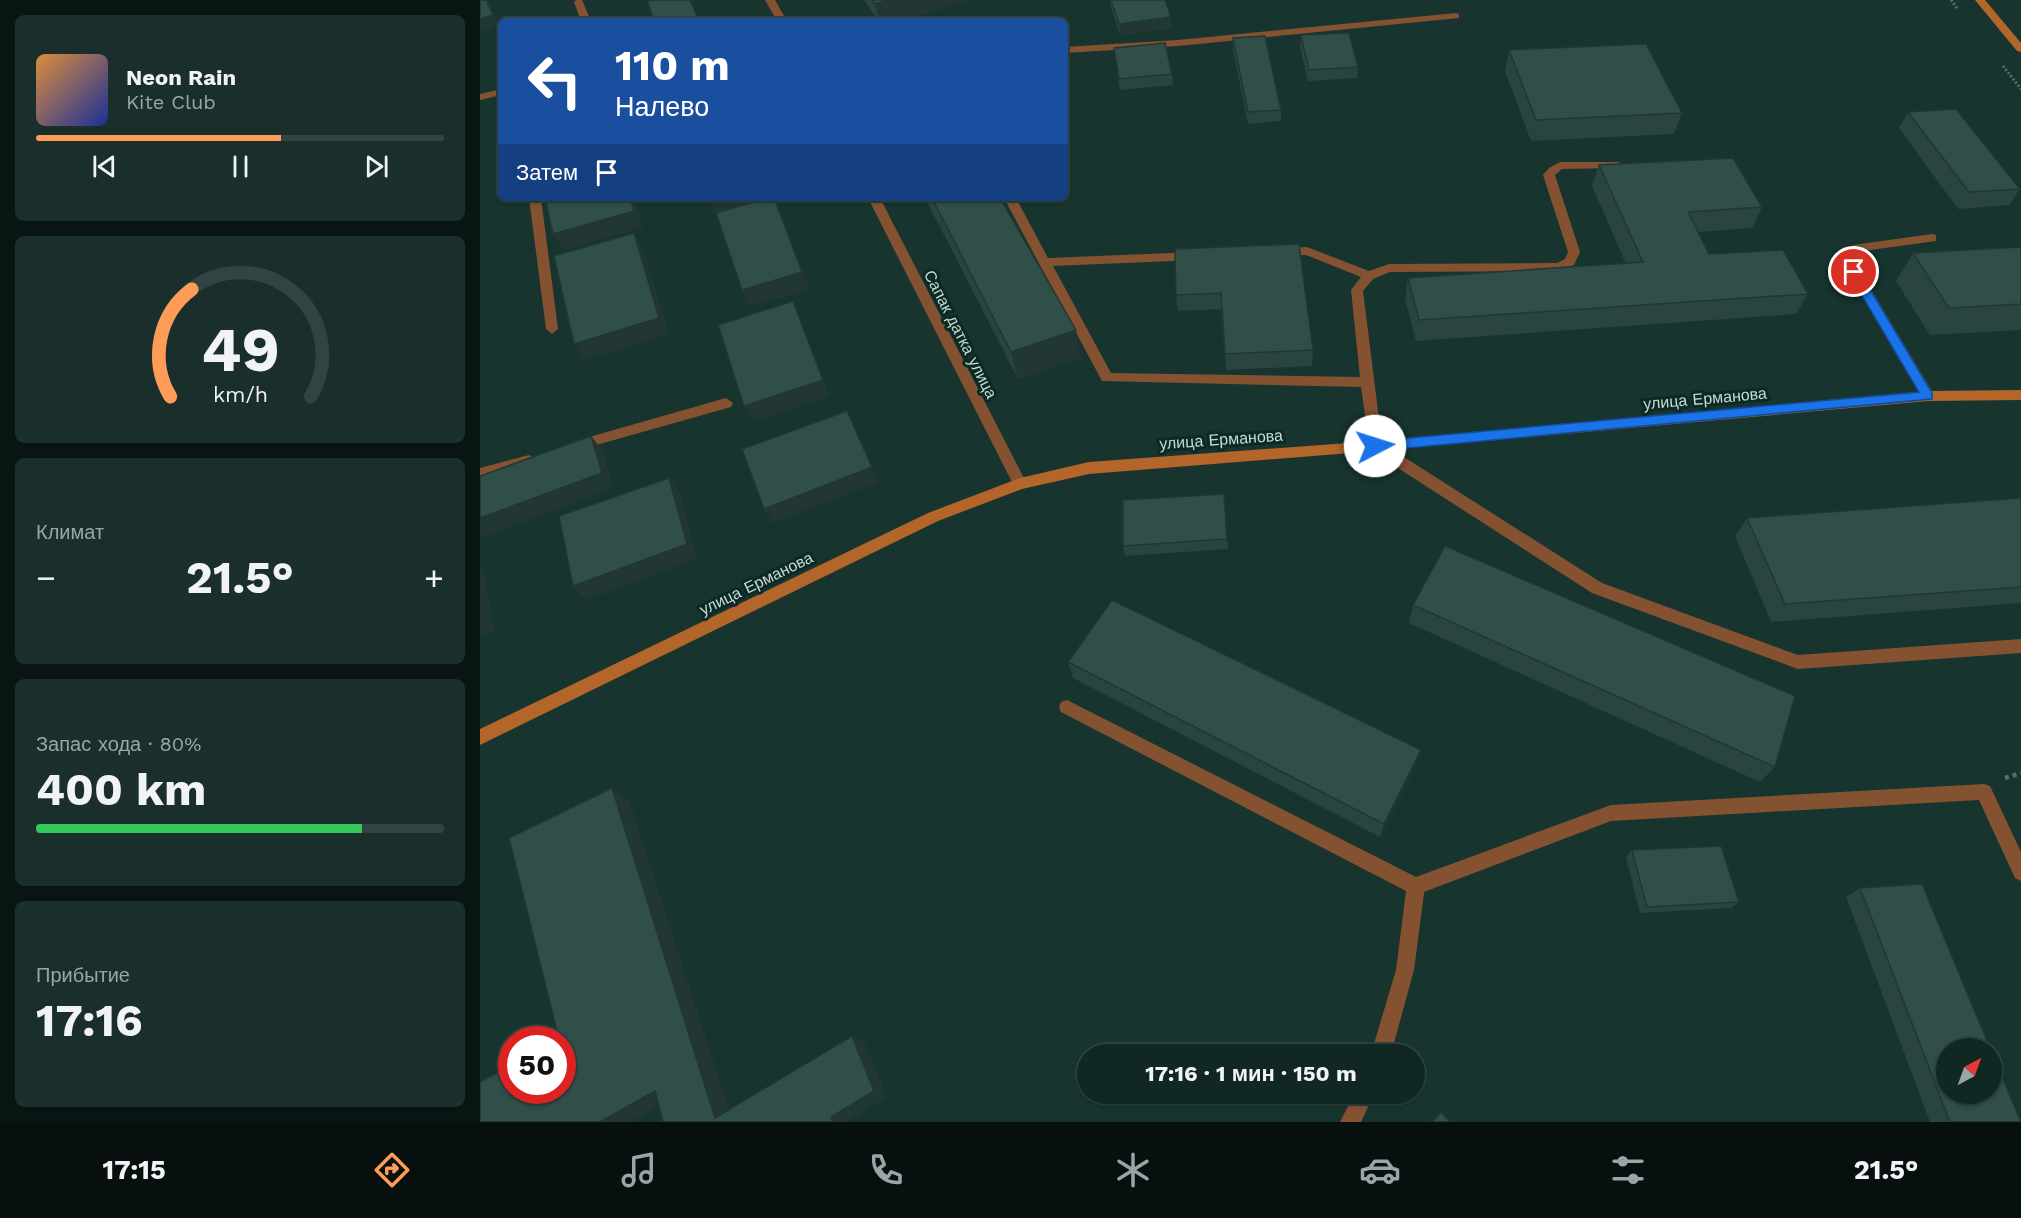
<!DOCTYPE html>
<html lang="ru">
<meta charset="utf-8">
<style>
body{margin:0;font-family:"Work Sans",sans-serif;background:#1a2f2b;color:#f1f3f6;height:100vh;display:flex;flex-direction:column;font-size:22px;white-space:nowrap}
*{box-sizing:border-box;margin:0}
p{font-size:20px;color:#9ca5a6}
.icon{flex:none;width:33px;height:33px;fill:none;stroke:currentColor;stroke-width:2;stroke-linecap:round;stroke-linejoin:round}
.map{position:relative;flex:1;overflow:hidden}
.details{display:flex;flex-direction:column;gap:15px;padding:15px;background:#091513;width:480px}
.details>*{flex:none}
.top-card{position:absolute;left:18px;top:18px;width:570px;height:183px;border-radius:9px;box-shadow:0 2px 4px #0004,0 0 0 2px #304441;background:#1a4fa0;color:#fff;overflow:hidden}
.needle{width:39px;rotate:41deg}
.tools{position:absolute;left:1456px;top:1038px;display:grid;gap:12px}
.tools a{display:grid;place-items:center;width:66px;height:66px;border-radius:50%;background:#112723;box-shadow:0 2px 4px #0004,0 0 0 2px #304441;font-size:30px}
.speed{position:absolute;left:18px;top:1026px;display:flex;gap:12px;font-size:30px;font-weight:700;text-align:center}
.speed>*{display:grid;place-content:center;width:78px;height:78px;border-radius:50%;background:#112723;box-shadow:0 2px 4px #0004,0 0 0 2px #304441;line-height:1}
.speed .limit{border:9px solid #d22;background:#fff;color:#111}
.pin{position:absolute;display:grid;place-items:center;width:51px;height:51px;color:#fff;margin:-26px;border:3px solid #fff;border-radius:50%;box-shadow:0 2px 6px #0007}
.me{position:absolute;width:66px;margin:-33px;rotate:85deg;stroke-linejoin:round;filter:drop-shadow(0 0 4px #0008)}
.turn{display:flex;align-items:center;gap:21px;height:126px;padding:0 18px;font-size:27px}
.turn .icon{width:78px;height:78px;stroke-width:2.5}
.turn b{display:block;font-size:42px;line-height:51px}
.then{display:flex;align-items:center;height:57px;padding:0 18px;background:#0003;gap:12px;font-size:22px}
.big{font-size:45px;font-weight:700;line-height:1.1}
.details .widget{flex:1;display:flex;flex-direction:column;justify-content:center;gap:9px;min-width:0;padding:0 21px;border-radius:9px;background:#1a2f2b}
.details .dial{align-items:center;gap:0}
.dial svg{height:156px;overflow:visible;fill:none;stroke:#304441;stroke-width:7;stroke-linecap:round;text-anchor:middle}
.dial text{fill:#f1f3f6;stroke:none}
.song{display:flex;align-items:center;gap:18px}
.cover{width:72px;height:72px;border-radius:9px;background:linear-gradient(135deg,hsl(30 70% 55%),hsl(230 70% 35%))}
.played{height:6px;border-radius:3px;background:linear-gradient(90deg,#fe9c57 60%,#304441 60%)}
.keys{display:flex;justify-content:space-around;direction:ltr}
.heat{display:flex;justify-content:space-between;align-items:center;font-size:33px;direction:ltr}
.charge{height:9px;border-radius:4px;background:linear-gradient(90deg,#34c759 80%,#304441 0)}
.trip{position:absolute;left:597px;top:1044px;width:348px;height:60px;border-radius:30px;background:#112723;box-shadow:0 2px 4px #0004,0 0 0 2px #304441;font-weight:700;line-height:60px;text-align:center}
.tab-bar{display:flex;height:96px;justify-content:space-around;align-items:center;background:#07100e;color:#9ca5a6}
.tab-bar .icon{width:42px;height:42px}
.tab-bar .active{color:#fe9c57}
.tab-bar b{font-size:27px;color:#f1f3f6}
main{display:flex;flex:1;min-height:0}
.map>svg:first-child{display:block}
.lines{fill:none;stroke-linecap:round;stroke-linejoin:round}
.path-far1{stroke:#58716c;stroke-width:3;stroke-dasharray:2 2;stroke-linecap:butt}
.path{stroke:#58716c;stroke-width:4.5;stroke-dasharray:4 4;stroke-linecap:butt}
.lane{fill:#845231;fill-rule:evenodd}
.street{fill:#845231;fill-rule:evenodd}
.secondary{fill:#b3652a;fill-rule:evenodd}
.wall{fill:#2a443f}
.shaded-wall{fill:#223733}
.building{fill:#314f49;stroke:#223733;stroke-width:1.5}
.route{fill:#1a73e8;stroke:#114b97;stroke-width:1.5}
.labels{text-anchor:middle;stroke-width:6;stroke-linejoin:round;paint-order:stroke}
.street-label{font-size:16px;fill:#c8d9d5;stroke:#0c2a25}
</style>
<main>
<section class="details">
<div class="widget">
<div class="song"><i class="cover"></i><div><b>Neon Rain</b><p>Kite Club</p></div></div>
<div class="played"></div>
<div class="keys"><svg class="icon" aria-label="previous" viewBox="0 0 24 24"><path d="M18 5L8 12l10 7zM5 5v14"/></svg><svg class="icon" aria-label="pause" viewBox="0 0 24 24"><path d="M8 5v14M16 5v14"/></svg><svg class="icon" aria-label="next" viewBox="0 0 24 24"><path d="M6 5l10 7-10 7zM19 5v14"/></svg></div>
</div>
<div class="widget dial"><svg viewBox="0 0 100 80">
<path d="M14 69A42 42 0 1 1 86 69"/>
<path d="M14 69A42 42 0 0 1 25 14" stroke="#fe9c57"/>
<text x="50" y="56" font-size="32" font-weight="700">49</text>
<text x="50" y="72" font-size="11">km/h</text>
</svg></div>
<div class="widget"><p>Климат</p>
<div class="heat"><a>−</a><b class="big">21.5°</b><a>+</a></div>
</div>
<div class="widget"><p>Запас хода · 80%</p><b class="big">400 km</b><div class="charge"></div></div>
<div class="widget"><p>Прибытие</p><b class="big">17:16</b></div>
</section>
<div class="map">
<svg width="1541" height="1122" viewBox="0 0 1541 1122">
<rect width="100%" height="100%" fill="#17342f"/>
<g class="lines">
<g class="path-far1">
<path d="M1471,0L1477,8"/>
<path d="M1523,66L1541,89"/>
</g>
<path class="path" d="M1525,778L1541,773"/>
<g class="lane">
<path d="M976,13L979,14V18L698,46L585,53V47L698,40Z"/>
<path d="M1080,162H1138L1144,165L1138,168L1082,169L1075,175L1100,252L1094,265L1078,271L910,272L893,279L883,291L902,443L1122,583L1318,655L1541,639V653L1318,669L1112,593L890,450L881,387L622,381L524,198H536L568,258L715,252L721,256L715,260L573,266L631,373L880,377L871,290L881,277L826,255H797V249L827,247L889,271L909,264L1077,263L1085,259L1088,252L1063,175L1069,168Z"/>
<path d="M1452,234L1456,235V241L1383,251L1380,271L1455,396L1448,401L1443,400L1368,271L1373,245Z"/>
<path d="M246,398L253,403L251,407L95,451L88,446L95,441Z"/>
<path d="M49,455L56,460L54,464L0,480V468Z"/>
<path d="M1504,784L1510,786L1541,852V881L1535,878L1499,800L1131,821L936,895L930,892L927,886L930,880L936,877L1131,805Z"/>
</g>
<g class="street">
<path d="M96,0H102L111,21H101L94,2Z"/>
<path d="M285,0H295L307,21H297Z"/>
<path d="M21,89V95L0,100V94Z"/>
<path d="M49,198H61L78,329L72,334L66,329Z"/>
<path d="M388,198H400L547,484L545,488H535Z"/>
<path d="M587,700L942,880L945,886L934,970L911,1054H891L916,970L926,891L581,712L579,707L581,702Z"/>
<path d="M874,1094H894L881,1122H860Z"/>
</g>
<g class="secondary">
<path d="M1495,0H1505L1541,43V52L1537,51Z"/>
<path d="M1541,390V400L1448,401L895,451L609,474L542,489L458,521L0,745V729L448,513L540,478L609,462L895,441L1448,391Z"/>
</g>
</g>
<g class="wall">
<path d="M384,0H491L415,21H398Z"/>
<path d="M630,0H685L692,28L640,35L631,8Z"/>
<path d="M821,35L878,67L877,78L828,81L820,47Z"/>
<path d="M753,38L801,110V121L768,124L753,50Z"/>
<path d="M634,48L692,74L693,85L640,90Z"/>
<path d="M1029,50L1202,113L1194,134L1051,141L1025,71Z"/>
<path d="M1428,112L1540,189L1529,205L1478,209L1419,128Z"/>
<path d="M1119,165L1282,207L1272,228L1218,232L1229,254L1328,294L1316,314L936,341L925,299L928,278L1146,264L1112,186Z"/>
<path d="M445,198H520L601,357L538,379Z"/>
<path d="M819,244L833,350L832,366L746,370L741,309L698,311L696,295Z"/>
<path d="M1541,247V330L1450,335L1416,281L1433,253Z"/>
<path d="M1541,498V603L1291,622L1255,536L1267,518Z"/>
<path d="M747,539L748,549L645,556L643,546Z"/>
<path d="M933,605L1295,767L1280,782L929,623Z"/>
<path d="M588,662L936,765L900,837L593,678Z"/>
<path d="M1152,850L1259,902L1251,908L1160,913L1146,857Z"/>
<path d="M1380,888L1541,1122H1450L1366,897Z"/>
</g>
<g class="shaded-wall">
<path d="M6,0H8L9,2L20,27L0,32V19Z"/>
<path d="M409,0H491L415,21H400L395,4Z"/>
<path d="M691,17L692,28L640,35L639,24Z"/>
<path d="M150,198H154L163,227L84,250L73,234Z"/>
<path d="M227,198H291L235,214Z"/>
<path d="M294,198L301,213L330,289L270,307L262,290Z"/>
<path d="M154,233L163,249L189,334L105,360L94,344Z"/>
<path d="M313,301L320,318L350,396L273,422L264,406Z"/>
<path d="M596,330L601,357L538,379L531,352Z"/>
<path d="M367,411L399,482L293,523L284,509Z"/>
<path d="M111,436L123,451L134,488L0,538V518Z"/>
<path d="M189,478L200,493L218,559L106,600L93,586Z"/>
<path d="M0,567L3,569L15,631L0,637Z"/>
<path d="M941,750L936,765L900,837L904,824Z"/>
<path d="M132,788L150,802L253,1122L235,1118Z"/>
<path d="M372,1036L385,1043L407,1097L366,1122H353L351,1117Z"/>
<path d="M175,1091L194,1097L151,1122H120Z"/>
</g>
<g class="building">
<path d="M0,0H6L13,15L0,19Z"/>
<path d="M174,0H210L219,21H174L167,1Z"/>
<path d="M392,0H409L395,4Z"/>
<path d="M631,0H685L691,17L639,24Z"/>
<path d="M869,33L878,67L829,70L821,35Z"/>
<path d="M785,36L801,110L768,112L753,38Z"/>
<path d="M685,43L692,74L639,79L634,48Z"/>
<path d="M1166,44L1202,113L1056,120L1029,50Z"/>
<path d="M1476,109L1540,189L1489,192L1428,112Z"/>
<path d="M1253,158L1282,207L1208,212L1229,254L1303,250L1328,294L939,320L928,278L1163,262L1119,165Z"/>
<path d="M65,198H150L154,211L73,234Z"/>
<path d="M288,198H294L322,272L262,290L236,213Z"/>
<path d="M452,198H520L596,330L531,352Z"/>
<path d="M154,233L179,318L94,344L74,256Z"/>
<path d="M819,244L833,350L745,354L741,293L696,295L695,249Z"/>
<path d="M1541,247V304L1469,308L1433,253Z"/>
<path d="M313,301L343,380L264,406L238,325Z"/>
<path d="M367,411L392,467L284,509L262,449Z"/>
<path d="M111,436L122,473L0,518V476Z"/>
<path d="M189,478L207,544L93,586L79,516Z"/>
<path d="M744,494L747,539L643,546V500Z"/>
<path d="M1541,498V587L1305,604L1267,518Z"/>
<path d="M965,546L1315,696L1295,767L933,605Z"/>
<path d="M632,600L941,750L904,824L588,662Z"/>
<path d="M132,788L235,1118L372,1036L394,1091L351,1117L353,1122H183L175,1091L120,1122H0V1082L32,1065V1090H82V1040H77L79,1039L29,838Z"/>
<path d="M1241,846L1259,902L1167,907L1152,850Z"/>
<path d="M1442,884L1510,1048H1467V1094H1512V1053L1541,1122H1470L1380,888Z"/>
<path d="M961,1112L970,1122H952Z"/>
</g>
<path class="route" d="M1374,268L1378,269L1452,393V399L895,451L889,446L895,441L1439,392L1368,272Z"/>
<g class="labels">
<g class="street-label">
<text transform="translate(481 334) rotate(63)" y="6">Сапак датка улица</text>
<text transform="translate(1225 398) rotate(-5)" y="6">улица Ерманова</text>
<text transform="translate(741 439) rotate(-4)" y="6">улица Ерманова</text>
<text transform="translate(276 583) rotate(-26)" y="6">улица Ерманова</text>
</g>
</g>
</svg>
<div class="tools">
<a><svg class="needle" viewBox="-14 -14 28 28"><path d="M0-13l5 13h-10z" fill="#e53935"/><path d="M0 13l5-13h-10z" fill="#9ca5a6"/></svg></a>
</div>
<div class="speed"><div class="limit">50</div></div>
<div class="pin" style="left:1374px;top:272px;background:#d93025"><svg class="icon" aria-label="arrive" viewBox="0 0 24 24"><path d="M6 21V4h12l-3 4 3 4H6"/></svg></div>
<svg class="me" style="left:895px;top:446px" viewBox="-20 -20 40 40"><circle r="19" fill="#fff"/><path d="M0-13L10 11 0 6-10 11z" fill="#1a73e8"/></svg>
<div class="trip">17:16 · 1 мин · 150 m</div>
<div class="top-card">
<div class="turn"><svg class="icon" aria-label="left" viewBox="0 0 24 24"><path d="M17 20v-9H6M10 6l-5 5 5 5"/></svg><div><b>110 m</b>Налево</div></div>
<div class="then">Затем<svg class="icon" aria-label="arrive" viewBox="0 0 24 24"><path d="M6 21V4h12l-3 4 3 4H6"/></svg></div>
</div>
</div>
</main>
<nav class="tab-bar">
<b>17:15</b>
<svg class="icon active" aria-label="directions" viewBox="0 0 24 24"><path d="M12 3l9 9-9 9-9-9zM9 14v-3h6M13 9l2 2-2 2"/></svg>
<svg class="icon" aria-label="music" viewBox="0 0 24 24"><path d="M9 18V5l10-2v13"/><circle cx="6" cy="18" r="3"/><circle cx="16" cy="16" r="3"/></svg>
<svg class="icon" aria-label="phone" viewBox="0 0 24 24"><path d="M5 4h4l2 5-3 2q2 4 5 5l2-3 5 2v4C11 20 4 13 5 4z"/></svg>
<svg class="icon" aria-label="climate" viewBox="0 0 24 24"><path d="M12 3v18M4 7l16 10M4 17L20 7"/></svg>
<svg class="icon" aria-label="car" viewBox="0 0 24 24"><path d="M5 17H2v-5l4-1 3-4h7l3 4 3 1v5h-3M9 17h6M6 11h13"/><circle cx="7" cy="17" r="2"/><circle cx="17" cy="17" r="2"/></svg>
<svg class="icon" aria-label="filters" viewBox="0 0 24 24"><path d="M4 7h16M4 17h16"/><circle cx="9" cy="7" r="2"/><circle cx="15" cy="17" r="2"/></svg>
<b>21.5°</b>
</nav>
